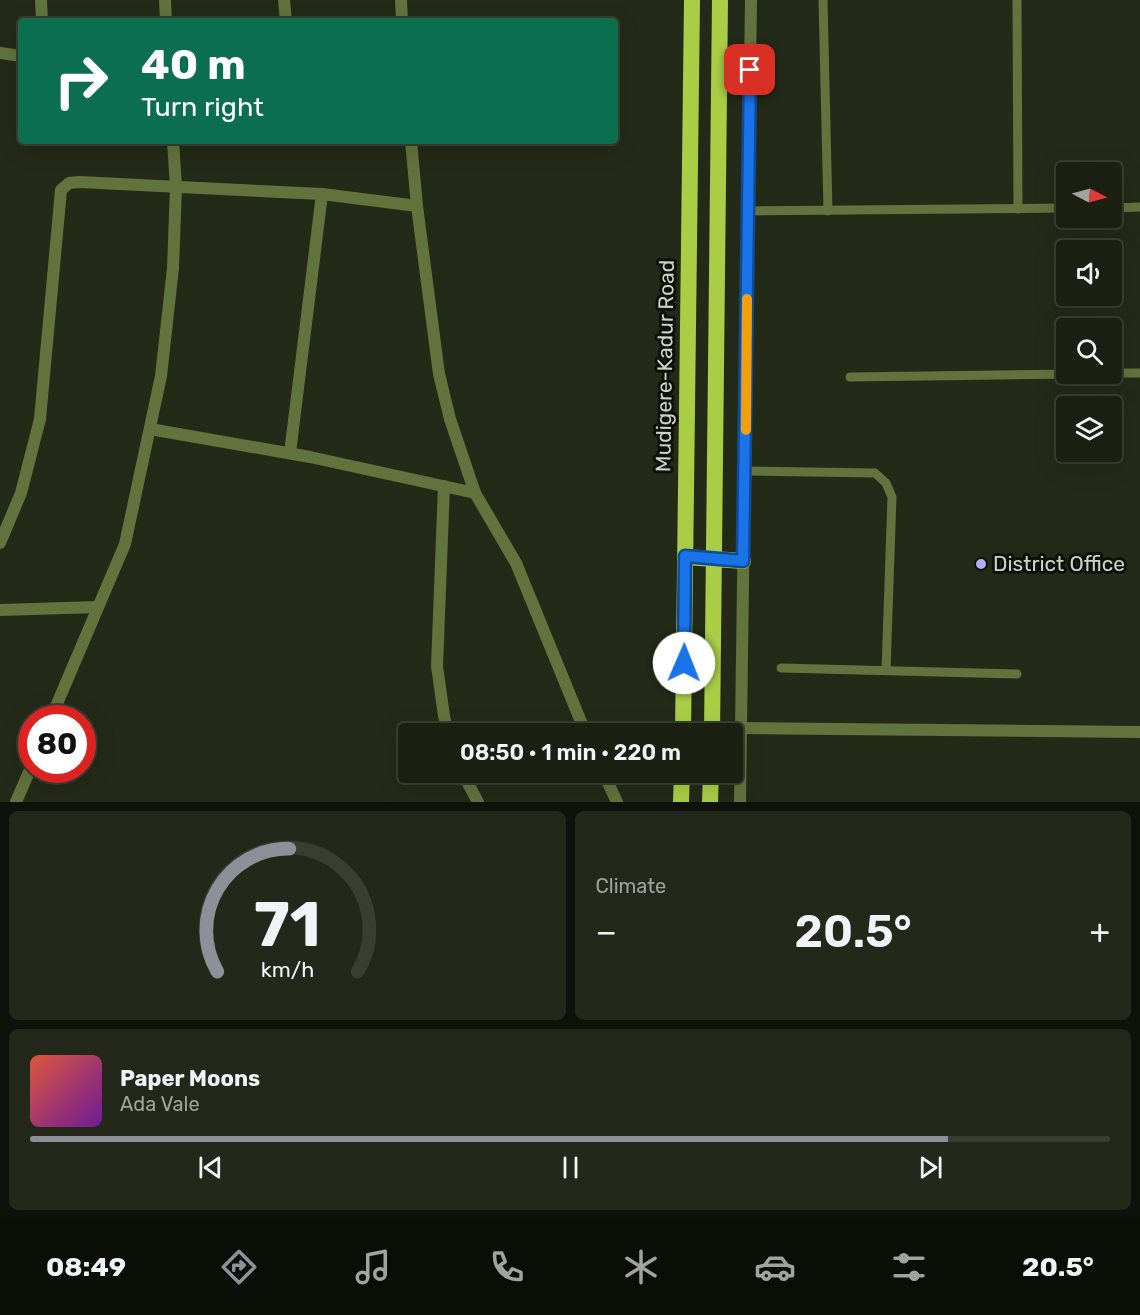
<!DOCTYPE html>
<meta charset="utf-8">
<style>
body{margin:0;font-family:Rubik,sans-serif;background:#24281b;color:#f1f3f6;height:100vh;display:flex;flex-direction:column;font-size:22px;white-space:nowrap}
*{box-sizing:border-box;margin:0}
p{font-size:20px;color:#a0a39f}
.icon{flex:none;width:33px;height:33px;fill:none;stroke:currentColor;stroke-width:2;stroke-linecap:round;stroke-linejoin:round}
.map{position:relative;height:802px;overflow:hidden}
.details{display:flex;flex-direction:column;gap:9px;padding:9px;background:#0f120a;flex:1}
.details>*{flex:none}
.hud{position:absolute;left:18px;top:18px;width:600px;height:126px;border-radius:6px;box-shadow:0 6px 24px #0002,0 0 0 2px #393e32;background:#0b6e4f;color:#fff;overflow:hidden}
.needle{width:39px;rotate:96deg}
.fabs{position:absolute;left:1056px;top:162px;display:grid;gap:12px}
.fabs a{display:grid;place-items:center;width:66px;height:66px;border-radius:6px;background:#1b2012;box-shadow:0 6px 24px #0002,0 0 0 2px #393e32;font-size:30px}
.speed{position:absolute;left:18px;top:705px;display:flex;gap:12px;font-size:30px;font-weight:700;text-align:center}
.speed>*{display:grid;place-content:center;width:78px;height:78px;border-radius:50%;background:#1b2012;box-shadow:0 6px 24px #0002,0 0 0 2px #393e32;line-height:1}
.speed .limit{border:9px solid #d22;background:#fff;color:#111}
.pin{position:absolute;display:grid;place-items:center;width:51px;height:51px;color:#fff;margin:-26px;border-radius:12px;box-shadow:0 3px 9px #0006}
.me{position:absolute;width:66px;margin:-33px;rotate:1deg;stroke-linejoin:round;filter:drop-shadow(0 0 4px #0008)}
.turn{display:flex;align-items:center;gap:21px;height:126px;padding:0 24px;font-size:27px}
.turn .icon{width:78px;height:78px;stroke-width:2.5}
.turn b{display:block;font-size:42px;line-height:51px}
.big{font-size:45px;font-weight:600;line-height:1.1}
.details .widget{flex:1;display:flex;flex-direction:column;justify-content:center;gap:9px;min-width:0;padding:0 21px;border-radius:9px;background:#24281b}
.details .dial{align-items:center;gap:0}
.dial svg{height:156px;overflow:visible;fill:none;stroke:#393e32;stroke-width:7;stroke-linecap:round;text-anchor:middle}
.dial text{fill:#f1f3f6;stroke:none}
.song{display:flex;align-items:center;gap:18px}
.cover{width:72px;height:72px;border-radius:9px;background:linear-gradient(135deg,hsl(10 70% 55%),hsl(280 70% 35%))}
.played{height:6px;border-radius:3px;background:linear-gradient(90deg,#8c9099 85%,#393e32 85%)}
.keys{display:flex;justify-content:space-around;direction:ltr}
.heat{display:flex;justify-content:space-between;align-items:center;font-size:33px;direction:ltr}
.details .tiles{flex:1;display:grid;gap:9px;grid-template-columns:1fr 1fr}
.widget:last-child{grid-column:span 2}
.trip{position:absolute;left:398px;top:723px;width:345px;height:60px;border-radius:6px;background:#1b2012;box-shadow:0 6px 24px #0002,0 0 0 2px #393e32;font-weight:600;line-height:60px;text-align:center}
.tab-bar{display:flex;height:96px;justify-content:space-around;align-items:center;background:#0b0d07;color:#a0a39f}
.tab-bar .icon{width:42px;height:42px}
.tab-bar .on{color:#8c9099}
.tab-bar b{font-size:27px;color:#f1f3f6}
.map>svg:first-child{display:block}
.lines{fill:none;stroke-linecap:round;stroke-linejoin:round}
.service{stroke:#62733d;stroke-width:9}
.minor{stroke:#62733d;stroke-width:12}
.tertiary{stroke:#62733d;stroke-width:12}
.trunk{stroke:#a9ce46;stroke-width:16}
.route-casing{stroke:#114b97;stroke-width:15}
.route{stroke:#1a73e8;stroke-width:10}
.slow{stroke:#f59e0b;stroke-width:10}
.poi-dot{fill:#b5acf8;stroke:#0e1109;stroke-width:2}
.labels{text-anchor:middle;stroke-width:6;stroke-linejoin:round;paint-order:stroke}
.street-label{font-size:21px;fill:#cfd3c8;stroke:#0e1109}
.poi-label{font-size:21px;fill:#cfd3c8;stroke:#0e1109;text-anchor:start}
</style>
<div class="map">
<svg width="1140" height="802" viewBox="0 0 1140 802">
<rect width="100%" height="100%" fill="#242a18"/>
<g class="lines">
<g class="service">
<path d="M823,0L828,211"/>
<path d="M1017,0L1018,209"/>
<path d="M1112,208L1140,207"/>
<path d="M748,211L1066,208"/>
<path d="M1112,373H1140"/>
<path d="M850,377L1070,374"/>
<path d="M745,471L875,473L886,483L892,497L886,670"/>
<path d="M781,668L1017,674"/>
</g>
<g class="minor">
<path d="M41,0L42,21"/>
<path d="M165,0L166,21"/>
<path d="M284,0L286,21"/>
<path d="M401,0L402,21"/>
<path d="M0,53L21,56"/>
<path d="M150,429L310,457L475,493L450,419L439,374L417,206L411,141"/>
<path d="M290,453L322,194"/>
<path d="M444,486L437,666L444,716L448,734"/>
<path d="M475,493L516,563L586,734"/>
<path d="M0,543L21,493L40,419L61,190L69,183L79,182L322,194L417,206"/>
<path d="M0,610L98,607"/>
<path d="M51,718L125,544L161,376L173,268L176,187L173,141"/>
<path d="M740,728L1140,732"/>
<path d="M462,772L478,802"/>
<path d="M603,772L617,802"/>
<path d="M16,802L32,765"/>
</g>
<path class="tertiary" d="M740,802L751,0"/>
<g class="trunk">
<path d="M685,557L743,561"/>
<path d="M683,734L692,0"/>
<path d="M712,734L720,0"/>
<path d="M681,802L682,772"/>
<path d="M710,802L711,772"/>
</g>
</g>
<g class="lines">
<g class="route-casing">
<path id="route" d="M684,663L685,556L743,561L750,70"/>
</g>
<use href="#route" class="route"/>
<path class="slow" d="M746,430L747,299"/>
</g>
<circle class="poi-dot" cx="981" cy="564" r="6"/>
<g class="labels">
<g class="street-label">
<text transform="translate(665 366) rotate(-89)" y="7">Mudigere-Kadur Road</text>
</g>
<g class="poi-label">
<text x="993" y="571">District Office</text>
</g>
</g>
</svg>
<div class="fabs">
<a><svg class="needle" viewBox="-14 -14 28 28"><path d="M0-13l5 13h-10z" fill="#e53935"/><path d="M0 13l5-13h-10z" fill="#a0a39f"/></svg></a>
<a><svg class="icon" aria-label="sound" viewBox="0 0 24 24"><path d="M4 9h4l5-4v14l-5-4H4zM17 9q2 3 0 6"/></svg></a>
<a><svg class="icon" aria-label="search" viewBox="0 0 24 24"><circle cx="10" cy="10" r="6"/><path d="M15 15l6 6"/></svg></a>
<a><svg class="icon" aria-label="layers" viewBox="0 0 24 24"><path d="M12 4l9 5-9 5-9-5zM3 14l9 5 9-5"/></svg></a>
</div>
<div class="speed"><div class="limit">80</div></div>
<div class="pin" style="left:750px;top:70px;background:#d93025"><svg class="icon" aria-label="arrive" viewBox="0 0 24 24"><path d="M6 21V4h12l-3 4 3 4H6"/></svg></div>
<svg class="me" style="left:684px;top:663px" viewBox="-20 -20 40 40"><circle r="19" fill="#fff"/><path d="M0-13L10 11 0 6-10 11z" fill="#1a73e8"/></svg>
<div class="trip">08:50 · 1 min · 220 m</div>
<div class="hud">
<div class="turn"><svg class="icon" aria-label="right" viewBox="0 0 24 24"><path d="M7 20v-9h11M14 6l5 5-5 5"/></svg><div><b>40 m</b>Turn right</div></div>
</div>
</div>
<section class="details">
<div class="tiles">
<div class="widget dial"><svg viewBox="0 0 100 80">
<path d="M14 69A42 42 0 1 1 86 69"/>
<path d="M14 69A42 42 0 0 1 51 6" stroke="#8c9099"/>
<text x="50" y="56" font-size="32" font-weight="700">71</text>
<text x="50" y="72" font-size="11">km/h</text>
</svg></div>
<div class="widget"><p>Climate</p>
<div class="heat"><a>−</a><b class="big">20.5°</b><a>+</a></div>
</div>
<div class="widget">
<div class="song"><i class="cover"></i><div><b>Paper Moons</b><p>Ada Vale</p></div></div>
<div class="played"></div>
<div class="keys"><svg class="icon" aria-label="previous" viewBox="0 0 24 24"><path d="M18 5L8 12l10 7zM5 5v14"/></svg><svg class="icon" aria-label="pause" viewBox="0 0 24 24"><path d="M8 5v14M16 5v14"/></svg><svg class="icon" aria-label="next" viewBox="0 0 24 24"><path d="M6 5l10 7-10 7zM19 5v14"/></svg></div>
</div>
</div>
</section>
<nav class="tab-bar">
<b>08:49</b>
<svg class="icon on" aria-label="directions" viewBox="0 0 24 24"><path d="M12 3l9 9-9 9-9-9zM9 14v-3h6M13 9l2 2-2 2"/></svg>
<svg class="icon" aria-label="music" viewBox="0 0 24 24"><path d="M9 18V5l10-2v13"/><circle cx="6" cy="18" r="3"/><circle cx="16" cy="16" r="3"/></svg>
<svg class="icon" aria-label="phone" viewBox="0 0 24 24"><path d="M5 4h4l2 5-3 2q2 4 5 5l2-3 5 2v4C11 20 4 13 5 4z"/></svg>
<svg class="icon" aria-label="climate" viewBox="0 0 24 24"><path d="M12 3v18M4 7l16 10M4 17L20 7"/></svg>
<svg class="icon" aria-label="car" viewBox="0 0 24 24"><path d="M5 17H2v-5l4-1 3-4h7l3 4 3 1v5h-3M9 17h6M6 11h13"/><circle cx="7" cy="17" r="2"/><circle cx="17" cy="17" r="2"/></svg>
<svg class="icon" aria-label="filters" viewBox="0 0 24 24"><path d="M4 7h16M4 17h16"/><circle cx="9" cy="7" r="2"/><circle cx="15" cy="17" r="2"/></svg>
<b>20.5°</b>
</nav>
